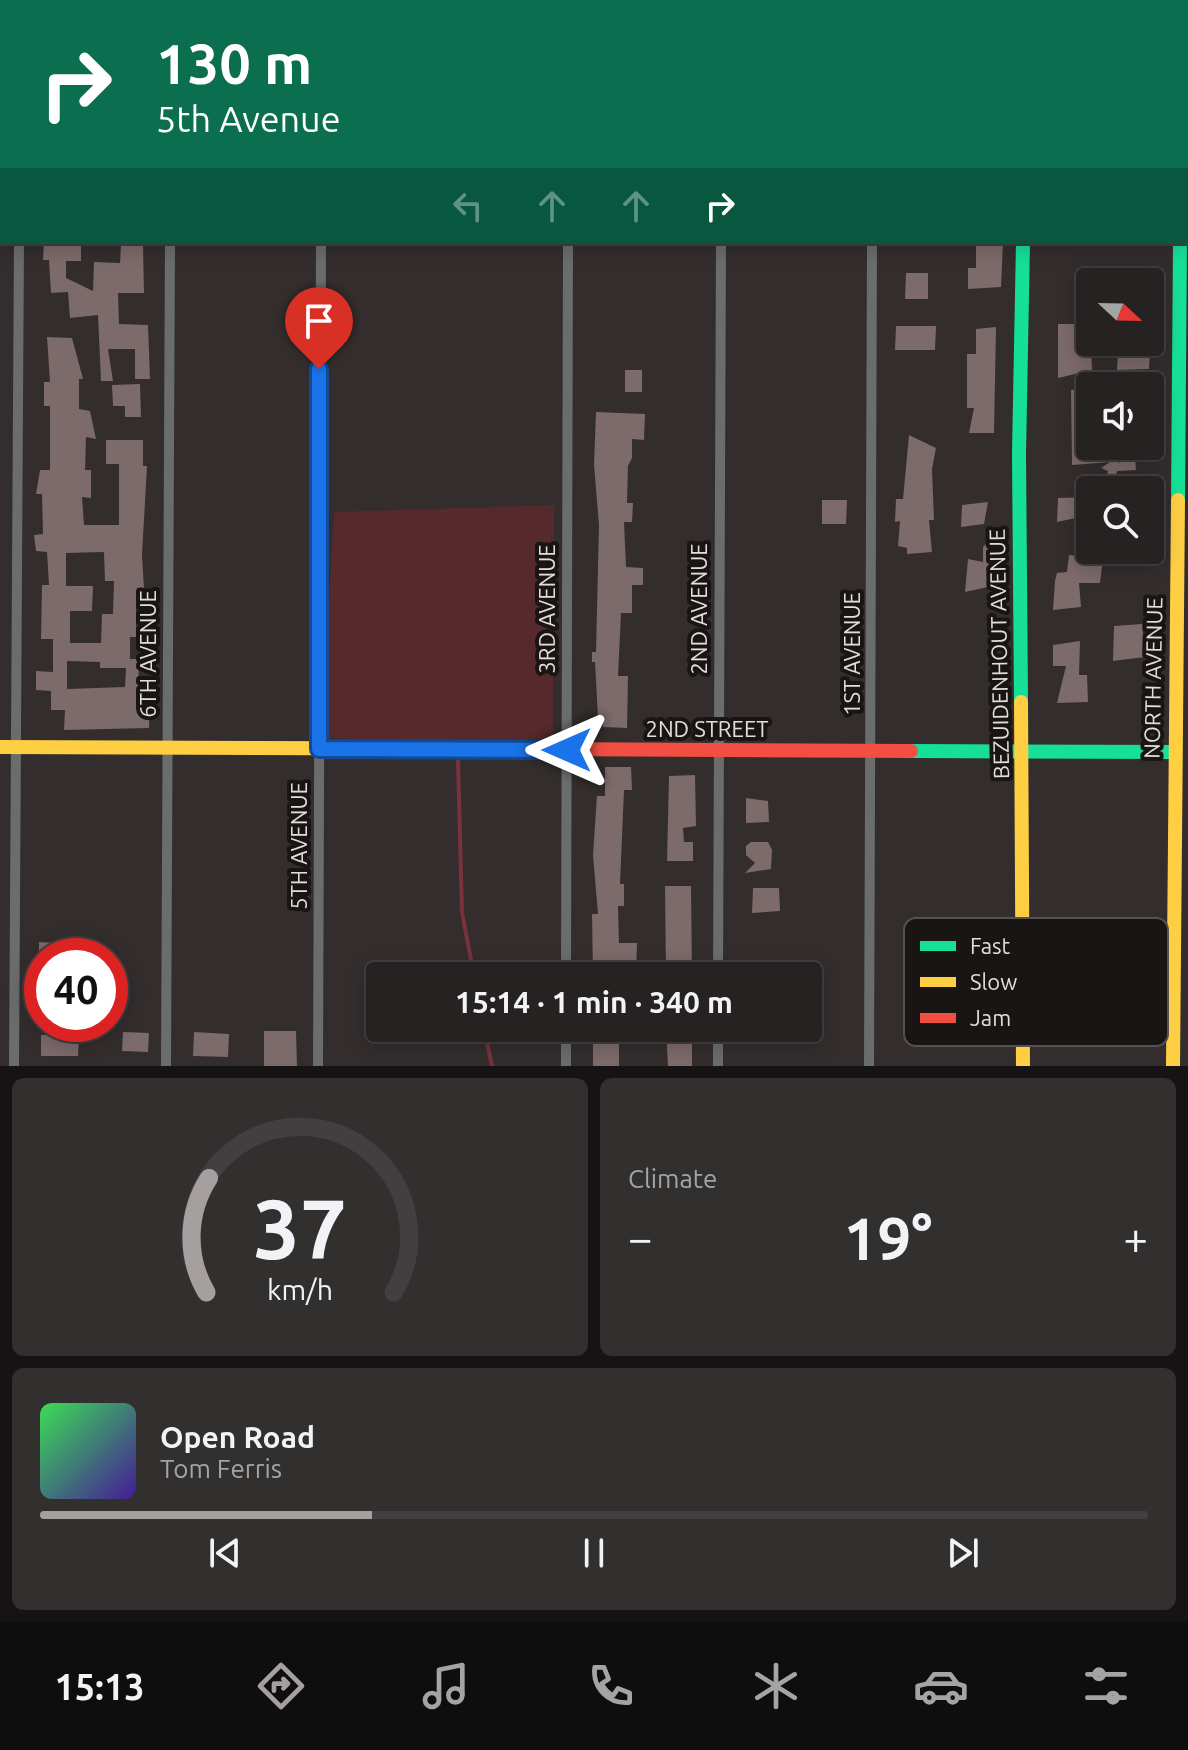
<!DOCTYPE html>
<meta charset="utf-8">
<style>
body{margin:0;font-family:Ubuntu,sans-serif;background:#322f2f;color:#f1f3f6;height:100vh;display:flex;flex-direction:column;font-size:30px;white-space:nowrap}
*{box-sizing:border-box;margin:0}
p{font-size:26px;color:#a4a4a5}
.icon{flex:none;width:44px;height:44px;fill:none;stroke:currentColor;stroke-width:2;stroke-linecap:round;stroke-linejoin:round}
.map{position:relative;height:1066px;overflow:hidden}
.side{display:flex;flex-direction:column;gap:12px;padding:12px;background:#151313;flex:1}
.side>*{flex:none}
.guide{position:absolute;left:0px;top:0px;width:1188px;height:244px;box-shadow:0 4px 20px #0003,0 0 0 2px #423f40;background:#0b6e4f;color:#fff;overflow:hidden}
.needle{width:52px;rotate:112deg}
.tools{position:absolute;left:1076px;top:268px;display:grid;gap:16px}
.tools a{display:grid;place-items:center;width:88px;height:88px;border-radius:8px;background:#262222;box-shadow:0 4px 20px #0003,0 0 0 2px #423f40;font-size:40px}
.speed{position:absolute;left:24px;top:938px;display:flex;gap:16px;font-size:40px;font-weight:700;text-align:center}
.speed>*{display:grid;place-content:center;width:104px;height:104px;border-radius:50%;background:#262222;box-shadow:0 4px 20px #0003,0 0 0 2px #423f40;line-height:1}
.speed .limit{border:12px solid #d22;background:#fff;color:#111}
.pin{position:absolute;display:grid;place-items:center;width:68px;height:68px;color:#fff;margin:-82px -34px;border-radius:50% 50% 50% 0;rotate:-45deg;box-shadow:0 0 8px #0007}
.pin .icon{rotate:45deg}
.me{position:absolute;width:88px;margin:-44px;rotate:270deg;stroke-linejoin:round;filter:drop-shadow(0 0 6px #0008)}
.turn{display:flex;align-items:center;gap:28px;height:168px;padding:0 24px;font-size:36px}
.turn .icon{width:104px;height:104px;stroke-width:2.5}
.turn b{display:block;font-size:56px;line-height:68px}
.lanes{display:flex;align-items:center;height:76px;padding:0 24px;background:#0003;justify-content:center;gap:40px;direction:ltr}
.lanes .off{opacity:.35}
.big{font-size:60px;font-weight:700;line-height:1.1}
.side .card{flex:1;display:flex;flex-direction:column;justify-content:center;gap:12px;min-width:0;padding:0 28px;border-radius:12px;background:#322f2f}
.side .dial{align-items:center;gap:0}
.dial svg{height:208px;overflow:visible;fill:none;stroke:#423f40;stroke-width:7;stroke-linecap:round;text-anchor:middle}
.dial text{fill:#f1f3f6;stroke:none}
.song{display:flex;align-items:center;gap:24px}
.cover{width:96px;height:96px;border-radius:12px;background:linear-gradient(135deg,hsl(130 70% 55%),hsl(260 70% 35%))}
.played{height:8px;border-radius:4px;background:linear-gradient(90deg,#a59f9f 30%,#423f40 30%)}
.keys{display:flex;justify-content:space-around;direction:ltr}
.heat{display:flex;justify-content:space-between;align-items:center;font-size:44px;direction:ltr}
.side .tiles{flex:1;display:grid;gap:12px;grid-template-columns:1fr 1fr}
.card:last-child{grid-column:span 2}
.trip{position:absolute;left:366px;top:962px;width:456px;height:80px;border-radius:8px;background:#262222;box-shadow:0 4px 20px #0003,0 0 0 2px #423f40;font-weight:700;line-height:80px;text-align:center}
.dock{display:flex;height:128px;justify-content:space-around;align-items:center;background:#0f0e0e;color:#a4a4a5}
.dock .icon{width:56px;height:56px}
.dock .active{color:#a59f9f}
.dock b{font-size:36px;color:#f1f3f6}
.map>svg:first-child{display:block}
.green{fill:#56292c}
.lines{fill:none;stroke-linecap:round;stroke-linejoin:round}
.stream{stroke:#78323a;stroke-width:4}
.building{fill:#7d6a6b;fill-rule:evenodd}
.street{stroke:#6b6c6d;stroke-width:10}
.fast{stroke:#16e098;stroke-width:14}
.slow{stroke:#ffcf43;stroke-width:14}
.jam{stroke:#f24e42;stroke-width:14}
.route-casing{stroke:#114b97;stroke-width:20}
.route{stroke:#1a73e8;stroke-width:14}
.labels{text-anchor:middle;stroke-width:8;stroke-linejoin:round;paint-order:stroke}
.street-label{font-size:22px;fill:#e2dcdc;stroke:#191515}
.key{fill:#191515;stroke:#555151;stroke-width:2}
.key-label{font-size:22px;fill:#e2dcdc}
</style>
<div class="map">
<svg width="1188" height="1066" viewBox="0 0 1188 1066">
<rect width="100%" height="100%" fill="#332d2d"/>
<path class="green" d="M554,505L553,744L321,738L334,512Z"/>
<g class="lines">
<g class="stream">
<path d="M337,0L338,2"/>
<path d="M458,761L462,912L474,976"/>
<path d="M484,1028L492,1066"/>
</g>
</g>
<g class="building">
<path d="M44,242H81V261H66V278L93,291L94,262L120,263L121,245L143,246L144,293H118L119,324L148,325L150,379H135V349H108L113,381H101L98,315L70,318L68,292L51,293L49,260H43Z"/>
<path d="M976,242H1003L1001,287L968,289V268H976Z"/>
<path d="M906,273H928V299H905Z"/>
<path d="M1058,324H1090L1092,370L1058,378Z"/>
<path d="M896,326H936L935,350H895Z"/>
<path d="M996,327L994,433H969L974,408H967V354H976V329Z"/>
<path d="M47,337L72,338L83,379H79V409L90,411L96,439L86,437L85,470H91V498L82,497L84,525H119V464H106V440H143V466H147L142,555L145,606H136V637H130V659H139L138,703H150L149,728L64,730L65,710H51V691L36,690V671L53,672V639H41L42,585H49L47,552L36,551L34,535L43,534L42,494H36L40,470H50V406H44V382H50ZM104,552L105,581H114L113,614H102L101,643H70V611H92L93,586H66V553ZM67,661L100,662V668H126L125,687L67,689Z"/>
<path d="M1150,350L1149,369L1117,370L1118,353Z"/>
<rect x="625" y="370" width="17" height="22"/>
<path d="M1150,377L1163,378L1162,431H1150Z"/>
<path d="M140,384L141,417H125V406H113L112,385Z"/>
<path d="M1090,388V446H1101V454L1123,457L1118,463L1135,458L1136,470L1117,471L1114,490H1104L1108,471L1101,468L1110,462L1072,465L1071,390Z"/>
<path d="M596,412L645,414L644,440L632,439V458L628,466L627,503H633L632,522H624L626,567L643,568V585H632V613H621L618,676H628L627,728L603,727V718H598L595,662H592V652H596L599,525L594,465Z"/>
<path d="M909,435L936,448L932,469L934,520H929L932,552L907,554V548L898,546L900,521L895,522L896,499H903Z"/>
<path d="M1090,497V515L1057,522L1058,498Z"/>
<path d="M822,500H847L846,524H822Z"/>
<path d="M988,502L984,524L961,527L962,505Z"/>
<path d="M989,541L1002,543L997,585L965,592L968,559L983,562V547Z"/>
<path d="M1069,555L1103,558L1100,583H1079L1081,607L1053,610L1055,581L1057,573L1067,572Z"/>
<path d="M1142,624L1145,657L1113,661L1114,626Z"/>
<path d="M1080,641L1079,675H1087L1088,702L1057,703L1066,666H1053V645Z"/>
<path d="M605,767H631L632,790H624L620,884H624V906H618L619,943H637L636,976H593L592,914H598L593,855L597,796H605Z"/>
<path d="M695,775L696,826L683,828L684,842H693V861H667L669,776Z"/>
<path d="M746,798L768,801L769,822L746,823Z"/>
<path d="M751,842H768L772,850L771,869L745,873L755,863L746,855V846Z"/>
<path d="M665,886H691L692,976H666Z"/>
<path d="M753,888H779L780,911L752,913Z"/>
<path d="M39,942L70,944L69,956H39Z"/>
<path d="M692,1028V1066H668L666,1029Z"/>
<path d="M264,1031H296L297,1066H264Z"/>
<path d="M123,1032L149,1033L148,1052L122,1051Z"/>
<path d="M194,1032L229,1034L228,1057L193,1056Z"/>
<path d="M619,1032V1066H593V1033Z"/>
<path d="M41,1035H79L78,1056H41Z"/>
</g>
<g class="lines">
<g class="street">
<path d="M118,2V0"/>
<path d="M211,2V0"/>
<path d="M491,2V0"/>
<path d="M624,2V0"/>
<path d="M759,2V0"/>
<path d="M892,2V0"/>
<path d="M1186,6H1188"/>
<path d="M0,183H2"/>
<path d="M1186,188H1188"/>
<path d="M566,976L568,242"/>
<path d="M718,976L721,242"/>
<path d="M566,1028V1066"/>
<path d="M14,1066L19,242"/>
<path d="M166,1066L170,242"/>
<path d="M318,1066L321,242"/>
<path d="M718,1066V1028"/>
<path d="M869,1066L872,242"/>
</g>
<g class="fast">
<path d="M1026,0V2"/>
<path d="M1178,500L1180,242"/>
<path d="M1021,702L1019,454L1023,242"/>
<path d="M911,751L1174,752"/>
</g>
<g class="slow">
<path d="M1021,702L1023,1066"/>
<path d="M0,747L544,749"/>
<path d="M1173,1066L1178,500"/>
</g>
<g class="jam">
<path d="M1163,0V2"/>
<path d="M544,749L911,751"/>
</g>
</g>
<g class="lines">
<g class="route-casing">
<path id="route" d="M319,369V749L567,750"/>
</g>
<use href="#route" class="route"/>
</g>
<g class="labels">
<g class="street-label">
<text transform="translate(547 609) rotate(-90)" y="8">3RD AVENUE</text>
<text transform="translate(699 609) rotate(-90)" y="8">2ND AVENUE</text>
<text transform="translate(148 654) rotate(-90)" y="8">6TH AVENUE</text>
<text transform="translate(852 654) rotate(-90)" y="8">1ST AVENUE</text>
<text transform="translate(999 654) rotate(-91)" y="8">BEZUIDENHOUT AVENUE</text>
<text transform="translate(1153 678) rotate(-89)" y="8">NORTH AVENUE</text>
<text x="707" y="737">2ND STREET</text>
<text transform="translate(299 846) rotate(-90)" y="8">5TH AVENUE</text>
</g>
</g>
<rect x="904" y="918" width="264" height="128" rx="12" class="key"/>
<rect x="920" y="941" width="36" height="10" fill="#16e098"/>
<rect x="920" y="977" width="36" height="10" fill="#ffcf43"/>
<rect x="920" y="1013" width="36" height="10" fill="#f24e42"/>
<g class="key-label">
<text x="970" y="954">Fast</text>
<text x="970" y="990">Slow</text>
<text x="970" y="1026">Jam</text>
</g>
</svg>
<div class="tools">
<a><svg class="needle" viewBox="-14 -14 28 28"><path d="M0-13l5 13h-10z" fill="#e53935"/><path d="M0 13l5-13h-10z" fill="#a4a4a5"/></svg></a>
<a><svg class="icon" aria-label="sound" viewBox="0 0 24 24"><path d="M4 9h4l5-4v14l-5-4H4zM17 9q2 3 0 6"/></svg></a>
<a><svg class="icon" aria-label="search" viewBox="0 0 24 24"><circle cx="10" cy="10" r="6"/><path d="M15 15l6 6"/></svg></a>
</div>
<div class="speed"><div class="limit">40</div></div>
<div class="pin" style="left:319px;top:369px;background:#d93025"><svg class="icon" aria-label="arrive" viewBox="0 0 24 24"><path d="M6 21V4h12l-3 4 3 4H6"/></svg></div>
<svg class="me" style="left:567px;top:750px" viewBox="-20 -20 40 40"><path d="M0-17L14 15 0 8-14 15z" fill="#1a73e8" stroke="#fff" stroke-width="4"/></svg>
<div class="trip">15:14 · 1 min · 340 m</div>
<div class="guide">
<div class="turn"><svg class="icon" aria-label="right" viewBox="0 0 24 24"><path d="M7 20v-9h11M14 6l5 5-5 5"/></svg><div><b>130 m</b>5th Avenue</div></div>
<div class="lanes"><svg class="icon off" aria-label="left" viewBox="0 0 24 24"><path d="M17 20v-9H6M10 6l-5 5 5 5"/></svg><svg class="icon off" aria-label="ahead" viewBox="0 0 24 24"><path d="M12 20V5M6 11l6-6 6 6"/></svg><svg class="icon off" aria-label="ahead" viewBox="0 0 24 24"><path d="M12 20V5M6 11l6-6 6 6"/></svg><svg class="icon" aria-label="right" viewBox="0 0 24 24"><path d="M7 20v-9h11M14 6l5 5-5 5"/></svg></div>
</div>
</div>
<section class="side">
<div class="tiles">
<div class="card dial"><svg viewBox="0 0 100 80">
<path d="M14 69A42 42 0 1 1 86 69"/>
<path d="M14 69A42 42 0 0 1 15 25" stroke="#a59f9f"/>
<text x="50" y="56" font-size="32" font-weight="700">37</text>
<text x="50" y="72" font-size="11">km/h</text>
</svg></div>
<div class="card"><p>Climate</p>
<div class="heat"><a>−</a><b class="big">19°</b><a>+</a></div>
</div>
<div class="card">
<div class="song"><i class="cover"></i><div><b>Open Road</b><p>Tom Ferris</p></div></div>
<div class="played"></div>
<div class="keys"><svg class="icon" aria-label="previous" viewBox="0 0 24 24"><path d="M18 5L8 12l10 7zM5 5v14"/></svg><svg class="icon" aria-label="pause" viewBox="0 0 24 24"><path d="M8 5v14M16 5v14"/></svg><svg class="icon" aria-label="next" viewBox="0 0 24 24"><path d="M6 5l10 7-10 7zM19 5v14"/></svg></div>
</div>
</div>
</section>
<nav class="dock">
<b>15:13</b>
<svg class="icon active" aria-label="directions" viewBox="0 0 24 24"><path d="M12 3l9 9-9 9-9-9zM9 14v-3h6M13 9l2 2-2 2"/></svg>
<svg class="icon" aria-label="music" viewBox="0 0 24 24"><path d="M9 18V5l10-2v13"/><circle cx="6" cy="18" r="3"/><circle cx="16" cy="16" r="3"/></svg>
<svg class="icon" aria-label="phone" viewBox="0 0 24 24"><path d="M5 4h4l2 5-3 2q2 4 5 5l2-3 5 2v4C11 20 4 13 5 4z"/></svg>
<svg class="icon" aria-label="climate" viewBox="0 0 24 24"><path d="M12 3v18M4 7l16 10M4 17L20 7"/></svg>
<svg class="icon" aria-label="car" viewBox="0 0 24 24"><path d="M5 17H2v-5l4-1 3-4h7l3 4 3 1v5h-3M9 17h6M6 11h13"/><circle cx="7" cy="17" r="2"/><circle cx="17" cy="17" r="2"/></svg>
<svg class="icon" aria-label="filters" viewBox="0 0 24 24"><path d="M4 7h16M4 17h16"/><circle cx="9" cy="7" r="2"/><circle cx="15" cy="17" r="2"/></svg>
</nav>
